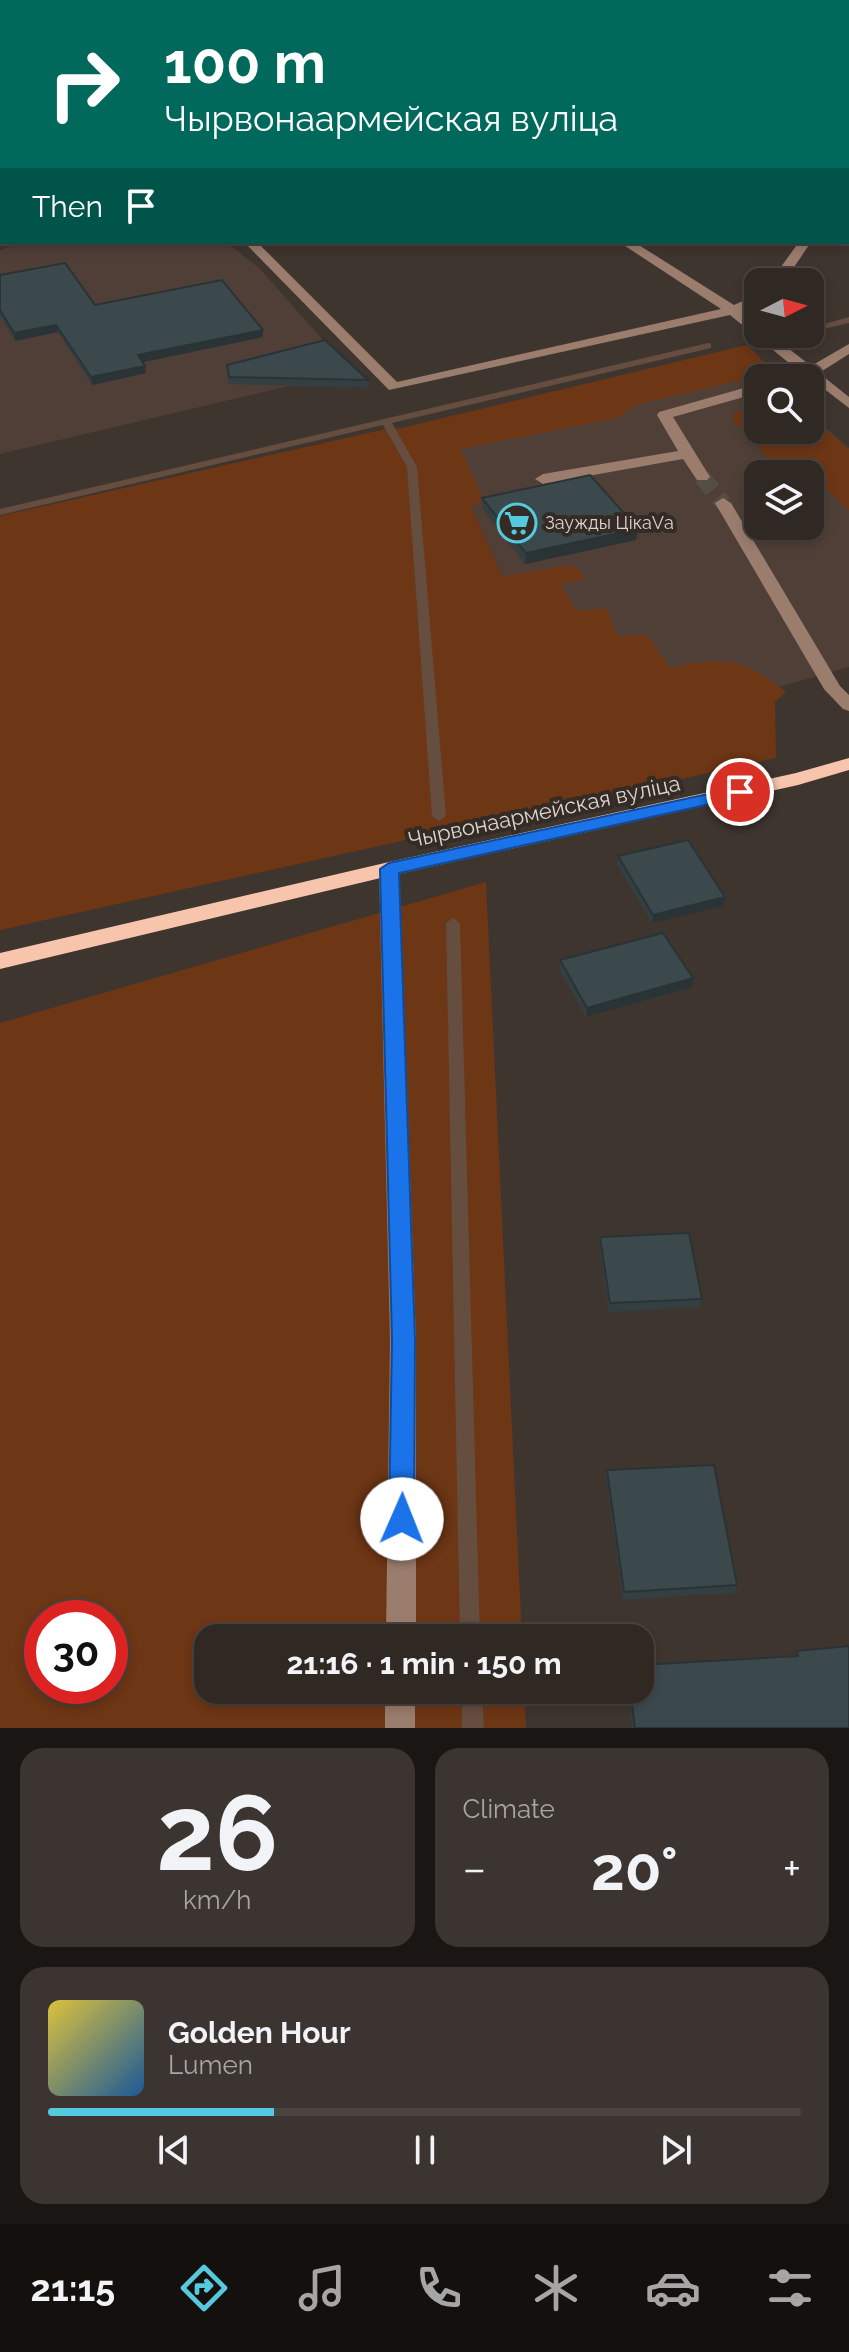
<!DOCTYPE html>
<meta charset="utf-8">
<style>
body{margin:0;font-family:Raleway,sans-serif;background:#3b3430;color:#f1f3f6;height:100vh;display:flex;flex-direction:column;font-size:30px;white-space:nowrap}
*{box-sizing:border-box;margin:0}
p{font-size:26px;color:#a7a6a6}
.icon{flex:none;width:44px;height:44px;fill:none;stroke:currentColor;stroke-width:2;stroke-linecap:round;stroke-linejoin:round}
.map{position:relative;height:1728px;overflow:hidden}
.sheet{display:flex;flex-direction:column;gap:20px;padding:20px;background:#1a1613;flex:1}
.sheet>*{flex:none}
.guide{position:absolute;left:0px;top:0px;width:850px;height:244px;box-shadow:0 4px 12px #0003,0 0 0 2px #4a4441;background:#00695c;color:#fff;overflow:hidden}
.needle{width:52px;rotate:84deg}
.fabs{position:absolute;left:744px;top:268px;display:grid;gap:16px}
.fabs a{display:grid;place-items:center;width:80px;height:80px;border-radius:16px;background:#2f2823;box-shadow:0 4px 12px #0003,0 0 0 2px #4a4441;font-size:40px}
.speed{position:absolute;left:24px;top:1600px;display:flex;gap:16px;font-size:40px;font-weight:700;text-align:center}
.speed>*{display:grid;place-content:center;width:104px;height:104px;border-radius:50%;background:#2f2823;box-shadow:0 4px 12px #0003,0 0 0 2px #4a4441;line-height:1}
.speed .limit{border:12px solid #d22;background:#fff;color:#111}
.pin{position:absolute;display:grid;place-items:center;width:68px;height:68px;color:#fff;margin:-34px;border:4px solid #fff;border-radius:50%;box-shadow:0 2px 8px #0007}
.me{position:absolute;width:88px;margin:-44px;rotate:1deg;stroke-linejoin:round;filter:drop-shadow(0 0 6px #0008)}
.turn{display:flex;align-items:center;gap:28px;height:168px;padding:0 32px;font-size:36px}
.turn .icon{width:104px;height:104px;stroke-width:2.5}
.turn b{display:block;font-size:56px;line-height:68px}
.then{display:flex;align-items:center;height:76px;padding:0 32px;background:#0003;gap:16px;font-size:30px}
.big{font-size:60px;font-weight:700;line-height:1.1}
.sheet .card{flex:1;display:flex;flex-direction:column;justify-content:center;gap:12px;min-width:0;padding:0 28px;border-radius:24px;background:#3b3430}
.sheet .dial{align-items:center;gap:0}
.dial b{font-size:104px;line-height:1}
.song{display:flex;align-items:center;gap:24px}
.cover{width:96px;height:96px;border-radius:12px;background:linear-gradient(135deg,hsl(50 70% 55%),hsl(210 70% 35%))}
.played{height:8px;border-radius:4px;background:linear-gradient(90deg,#55cade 30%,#4a4441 30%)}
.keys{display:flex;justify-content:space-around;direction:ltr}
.heat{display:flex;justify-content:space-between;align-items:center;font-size:44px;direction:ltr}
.sheet .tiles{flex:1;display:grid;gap:20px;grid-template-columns:1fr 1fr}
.card:last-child{grid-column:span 2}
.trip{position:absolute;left:194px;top:1624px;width:460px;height:80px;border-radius:24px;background:#2f2823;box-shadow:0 4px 12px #0003,0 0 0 2px #4a4441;font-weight:700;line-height:80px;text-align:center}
.tabs{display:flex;height:128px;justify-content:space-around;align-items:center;background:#13100e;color:#a7a6a6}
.tabs .icon{width:56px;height:56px}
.tabs .selected{color:#55cade}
.tabs b{font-size:36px;color:#f1f3f6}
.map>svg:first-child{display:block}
.built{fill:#4f3f37;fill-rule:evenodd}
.green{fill:#6d3615;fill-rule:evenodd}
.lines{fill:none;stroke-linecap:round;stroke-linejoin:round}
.stream{fill:#654d40;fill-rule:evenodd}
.minor-tunnel{stroke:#564d47;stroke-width:17;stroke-dasharray:17 9;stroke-linecap:butt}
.minor{fill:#9b7d6e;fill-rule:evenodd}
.major{fill:#f7c5ac;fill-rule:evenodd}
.wall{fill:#343f41}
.shaded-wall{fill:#2a3335}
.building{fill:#3c494c;stroke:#2a3335;stroke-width:2}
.route{fill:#1a73e8;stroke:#114b97;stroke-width:2}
.labels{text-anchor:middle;stroke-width:8;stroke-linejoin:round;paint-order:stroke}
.far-poi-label{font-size:18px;fill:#dbd4d1;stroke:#342b25;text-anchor:start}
.street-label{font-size:22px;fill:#dbd4d1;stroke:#342b25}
</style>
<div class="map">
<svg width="849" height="1728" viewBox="0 0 849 1728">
<rect width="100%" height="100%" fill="#3f352f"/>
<g class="built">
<path d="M18,242H226L260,269L352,373L346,387L289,386L0,454V251Z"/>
<path d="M754,366L767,378H758V430H810V414L849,448V667L577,744L441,439ZM758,474H810V526H758Z"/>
</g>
<g class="green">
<path d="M44,0H699L701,2H42Z"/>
<path d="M747,345L766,364L751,378L635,405L618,418L461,449L484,502L471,506L502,576L574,565L586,579L561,584L576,611L606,608L618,636L647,635L670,668C723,657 743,657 786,692L775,702L776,758L0,930V516L390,428L397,429Z"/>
<path d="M758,406V430H810V418L849,449V511L811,473L783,474L732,419L738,411Z"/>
<path d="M486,882L522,1638H208V1690H524L526,1728H0V1023ZM42,1618H110V1686H42Z"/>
</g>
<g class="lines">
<g class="stream">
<rect x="0" y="46" width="2" height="6"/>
<path d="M849,317V323L819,330L814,327Z"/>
<path d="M708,343L711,344V348L392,423L417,467L446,816L439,821L432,816L407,467L383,425L0,515V509Z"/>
<path d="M453,918L460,923L480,1638H460L446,923Z"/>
<path d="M462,1690H482L484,1728H462Z"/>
</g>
<path class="minor-tunnel" d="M702,477L723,503"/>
<g class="minor">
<path d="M162,0H176L177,2H164Z"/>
<path d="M849,177V185L848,186V178Z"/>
<path d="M244,242H257L397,382L721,309L619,242H634L734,305L758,294V303L742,311L758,324V334H770L811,366L849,344V354L819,373L849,397V408L810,378H795L796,373L800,372L730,315L389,390Z"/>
<path d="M799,242H811L784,282H770Z"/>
<path d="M758,384V393L673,417L710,477L707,480H697L683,459L543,484L535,479L543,474L678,451L657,415L659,412Z"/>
<path d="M723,498L731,503L840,686L849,695V711L843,709L824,689L715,503Z"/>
<path d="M389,862L399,869L416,1340V1638H386L390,1340L379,869Z"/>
<rect x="385" y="1690" width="30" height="38"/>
</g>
<path class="major" d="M849,758V770L798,785L389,876L0,969V953L389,862L796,773Z"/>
</g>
<g class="wall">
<path d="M0,275L95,305L263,337L143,362L146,373L92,385L58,332L15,341L0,316Z"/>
<path d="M227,365L368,380V388L229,384Z"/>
<path d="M482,498L638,529L636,540L525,564L482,508Z"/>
<path d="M618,856L724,906L652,923L617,865Z"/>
<path d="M560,960L693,978L692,987L586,1017L559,969Z"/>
<path d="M600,1237L702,1299L700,1307L609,1312L599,1246Z"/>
<path d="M607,1470L737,1585L735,1593L623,1600L606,1478Z"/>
<path d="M797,1651L849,1728H632L627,1690H640L795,1656Z"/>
</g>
<g class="shaded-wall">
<path d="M56,325L58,332L15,341L14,333Z"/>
<path d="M263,330V337L139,363L138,355Z"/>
<path d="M145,366L146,373L92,385L91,377Z"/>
<path d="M638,529L636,540L525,564L526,553Z"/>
<path d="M725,897L724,906L652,923L653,915Z"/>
<path d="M693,978L692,987L586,1017L587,1008Z"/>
</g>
<g class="building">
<path d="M65,263L95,305L222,280L263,330L138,355L145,366L91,377L56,325L14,333L0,310V275Z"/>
<path d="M325,340L368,380L229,377L227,365Z"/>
<path d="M590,475L638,529L526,553L482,498Z"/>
<path d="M688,840L725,897L653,915L618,856Z"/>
<path d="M663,933L693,978L587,1008L560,960Z"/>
<path d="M689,1233L702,1299L610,1303L600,1237Z"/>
<path d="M714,1465L737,1585L624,1592L607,1470Z"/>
<path d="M849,1646V1728H635L630,1690H640V1665L798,1656L797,1651Z"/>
</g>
<path class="route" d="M740,787L749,792L746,796L399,873L415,1340L414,1519L411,1527L402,1531L393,1527L389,1519L392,1340L380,869L389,863Z"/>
<defs>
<g id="supermarket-ring" transform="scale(2)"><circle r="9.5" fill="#342b25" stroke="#55cade" stroke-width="1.5"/><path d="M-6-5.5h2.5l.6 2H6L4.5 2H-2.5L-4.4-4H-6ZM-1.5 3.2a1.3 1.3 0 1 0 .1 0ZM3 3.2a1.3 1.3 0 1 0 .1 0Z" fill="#55cade"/></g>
</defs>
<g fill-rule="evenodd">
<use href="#supermarket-ring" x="517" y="523"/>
</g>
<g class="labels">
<g class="far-poi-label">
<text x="545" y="529">Заужды ЦікаVа</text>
</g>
<g class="street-label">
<text transform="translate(544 811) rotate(-12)" y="8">Чырвонаармейская вуліца</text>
</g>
</g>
</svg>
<div class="fabs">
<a><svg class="needle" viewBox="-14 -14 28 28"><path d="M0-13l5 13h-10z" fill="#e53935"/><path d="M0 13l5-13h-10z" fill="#a7a6a6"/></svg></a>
<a><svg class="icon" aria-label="search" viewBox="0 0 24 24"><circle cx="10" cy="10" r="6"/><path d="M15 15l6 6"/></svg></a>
<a><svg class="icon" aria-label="layers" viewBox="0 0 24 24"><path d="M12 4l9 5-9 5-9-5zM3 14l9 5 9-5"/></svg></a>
</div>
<div class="speed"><div class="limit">30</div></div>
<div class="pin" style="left:740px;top:792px;background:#d93025"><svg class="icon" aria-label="arrive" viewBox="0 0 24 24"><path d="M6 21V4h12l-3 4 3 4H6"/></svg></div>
<svg class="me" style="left:402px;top:1519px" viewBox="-20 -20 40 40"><circle r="19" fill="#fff"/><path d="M0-13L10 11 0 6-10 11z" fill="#1a73e8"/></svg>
<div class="trip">21:16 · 1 min · 150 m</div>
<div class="guide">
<div class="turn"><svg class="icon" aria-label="right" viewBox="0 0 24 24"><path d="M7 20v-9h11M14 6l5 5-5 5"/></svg><div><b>100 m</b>Чырвонаармейская вуліца</div></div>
<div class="then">Then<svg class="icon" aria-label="arrive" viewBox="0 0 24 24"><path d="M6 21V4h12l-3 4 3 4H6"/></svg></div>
</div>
</div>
<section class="sheet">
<div class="tiles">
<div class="card dial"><b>26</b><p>km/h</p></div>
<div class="card"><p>Climate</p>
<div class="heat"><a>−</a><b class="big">20°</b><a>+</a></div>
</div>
<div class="card">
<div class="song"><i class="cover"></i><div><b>Golden Hour</b><p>Lumen</p></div></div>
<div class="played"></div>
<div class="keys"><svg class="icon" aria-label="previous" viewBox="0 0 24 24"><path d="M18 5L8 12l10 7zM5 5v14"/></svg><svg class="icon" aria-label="pause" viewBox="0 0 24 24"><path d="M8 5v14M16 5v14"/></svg><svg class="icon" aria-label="next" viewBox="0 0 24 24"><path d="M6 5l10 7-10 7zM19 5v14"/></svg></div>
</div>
</div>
</section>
<nav class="tabs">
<b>21:15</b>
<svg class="icon selected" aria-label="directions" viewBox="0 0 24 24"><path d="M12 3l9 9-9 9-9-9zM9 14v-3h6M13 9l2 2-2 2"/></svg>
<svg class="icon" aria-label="music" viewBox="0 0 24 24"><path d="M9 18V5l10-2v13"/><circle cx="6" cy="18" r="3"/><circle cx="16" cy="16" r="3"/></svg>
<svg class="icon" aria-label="phone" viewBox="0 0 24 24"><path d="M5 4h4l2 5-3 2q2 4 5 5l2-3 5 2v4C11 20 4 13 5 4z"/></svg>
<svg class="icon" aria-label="climate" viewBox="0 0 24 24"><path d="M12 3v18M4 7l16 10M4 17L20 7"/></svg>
<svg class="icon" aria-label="car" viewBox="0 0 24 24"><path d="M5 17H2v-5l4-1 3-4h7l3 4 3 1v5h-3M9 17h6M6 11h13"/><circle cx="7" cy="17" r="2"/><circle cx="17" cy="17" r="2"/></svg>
<svg class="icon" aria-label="filters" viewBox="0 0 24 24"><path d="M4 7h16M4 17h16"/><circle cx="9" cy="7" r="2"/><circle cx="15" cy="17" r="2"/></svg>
</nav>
